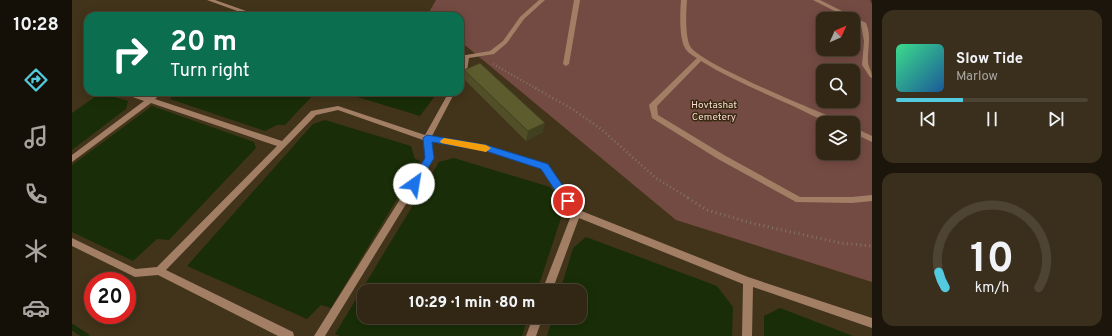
<!DOCTYPE html>
<meta charset="utf-8">
<style>
body{margin:0;font-family:Overpass,sans-serif;background:#3a2f1d;color:#f1f3f6;height:100vh;display:flex;flex-direction:column;font-size:15px;white-space:nowrap}
*{box-sizing:border-box;margin:0}
p{font-size:13px;color:#a8a5a0}
.icon{flex:none;width:22px;height:22px;fill:none;stroke:currentColor;stroke-width:2;stroke-linecap:round;stroke-linejoin:round}
.map{position:relative;flex:1;overflow:hidden}
.drawer{display:flex;flex-direction:column;gap:10px;padding:10px;background:#1c150b;width:240px}
.drawer>*{flex:none}
.banner{position:absolute;left:12px;top:12px;width:380px;height:84px;border-radius:12px;box-shadow:0 2px 10px #0003,0 0 0 1px #4d4434;background:#0b6e4f;color:#fff;overflow:hidden}
.needle{width:26px;rotate:45deg}
.buttons{position:absolute;left:744px;top:12px;display:grid;gap:8px}
.buttons a{display:grid;place-items:center;width:44px;height:44px;border-radius:8px;background:#322714;box-shadow:0 2px 10px #0003,0 0 0 1px #4d4434;font-size:20px}
.speed{position:absolute;left:12px;top:272px;display:flex;gap:8px;font-size:20px;font-weight:700;text-align:center}
.speed>*{display:grid;place-content:center;width:52px;height:52px;border-radius:50%;background:#322714;box-shadow:0 2px 10px #0003,0 0 0 1px #4d4434;line-height:1}
.speed .limit{border:6px solid #d22;background:#fff;color:#111}
.pin{position:absolute;display:grid;place-items:center;width:34px;height:34px;color:#fff;margin:-17px;border:2px solid #fff;border-radius:50%;box-shadow:0 1px 4px #0007}
.me{position:absolute;width:44px;margin:-22px;rotate:32deg;stroke-linejoin:round;filter:drop-shadow(0 0 3px #0008)}
.turn{display:flex;align-items:center;gap:14px;height:84px;padding:0 20px;font-size:18px}
.turn .icon{width:52px;height:52px;stroke-width:2.5}
.turn b{display:block;font-size:28px;line-height:34px}
.drawer .card{flex:1;display:flex;flex-direction:column;justify-content:center;gap:6px;min-width:0;padding:0 14px;border-radius:12px;background:#3a2f1d}
.drawer .dial{align-items:center;gap:0}
.dial svg{height:104px;overflow:visible;fill:none;stroke:#4d4434;stroke-width:7;stroke-linecap:round;text-anchor:middle}
.dial text{fill:#f1f3f6;stroke:none}
.song{display:flex;align-items:center;gap:12px}
.cover{width:48px;height:48px;border-radius:6px;background:linear-gradient(135deg,hsl(150 70% 55%),hsl(210 70% 35%))}
.played{height:4px;border-radius:2px;background:linear-gradient(90deg,#54cade 35%,#4d4434 35%)}
.keys{display:flex;justify-content:space-around;direction:ltr}
.trip{position:absolute;left:285px;top:284px;width:230px;height:40px;border-radius:12px;background:#322714;box-shadow:0 2px 10px #0003,0 0 0 1px #4d4434;font-weight:800;line-height:40px;text-align:center}
main{display:flex;flex:1;min-height:0}
.tabs{display:flex;flex-direction:column;width:72px;justify-content:space-around;align-items:center;background:#141008;color:#a8a5a0}
.tabs .icon{width:28px;height:28px}
.tabs .selected{color:#54cade}
.tabs b{font-size:18px;color:#f1f3f6}
.map>svg:first-child{display:block}
.green{fill:#744b43;fill-rule:evenodd}
.water{fill:#192e08}
.lines{fill:none;stroke-linecap:round;stroke-linejoin:round}
.stream{stroke:#192e08;stroke-width:6}
.path-far2{stroke:#80755f;stroke-width:2;stroke-dasharray:1 2.5;stroke-linecap:butt}
.path-far1{stroke:#80755f;stroke-width:2.5;stroke-dasharray:1 3;stroke-linecap:butt}
.path{stroke:#80755f;stroke-width:3;stroke-dasharray:1 3.5;stroke-linecap:butt}
.service{fill:#a27e65;fill-rule:evenodd}
.wall{fill:#504f28}
.shaded-wall{fill:#414020}
.building{fill:#5d5c2e;stroke:#414020}
.route{fill:#1a73e8;stroke:#114b97}
.slow{fill:#f59e0b}
.labels{text-anchor:middle;stroke-width:3;stroke-linejoin:round;paint-order:stroke}
.park-label{font-size:10px;fill:#fbdad3;stroke:#372a10}
</style>
<main>
<nav class="tabs">
<b>10:28</b>
<svg class="icon selected" aria-label="directions" viewBox="0 0 24 24"><path d="M12 3l9 9-9 9-9-9zM9 14v-3h6M13 9l2 2-2 2"/></svg>
<svg class="icon" aria-label="music" viewBox="0 0 24 24"><path d="M9 18V5l10-2v13"/><circle cx="6" cy="18" r="3"/><circle cx="16" cy="16" r="3"/></svg>
<svg class="icon" aria-label="phone" viewBox="0 0 24 24"><path d="M5 4h4l2 5-3 2q2 4 5 5l2-3 5 2v4C11 20 4 13 5 4z"/></svg>
<svg class="icon" aria-label="climate" viewBox="0 0 24 24"><path d="M12 3v18M4 7l16 10M4 17L20 7"/></svg>
<svg class="icon" aria-label="car" viewBox="0 0 24 24"><path d="M5 17H2v-5l4-1 3-4h7l3 4 3 1v5h-3M9 17h6M6 11h13"/><circle cx="7" cy="17" r="2"/><circle cx="17" cy="17" r="2"/></svg>
</nav>
<div class="map">
<svg width="800" height="336" viewBox="0 0 800 336">
<rect width="100%" height="100%" fill="#42341a"/>
<path class="green" d="M364,0H798L800,4V282L604,220L388,41V16H358L356,14ZM751,19H781V49H751ZM751,71H781V101H751ZM751,123H781V153H751Z"/>
<g class="water">
<path d="M106,92H244L213,125H205L193,131L98,99Z"/>
<path d="M269,92H366L348,116Z"/>
<path d="M27,94H33L56,101L54,109L0,150V113Z"/>
<path d="M80,106L182,142L184,148L97,240L85,239L61,261L0,232V165Z"/>
<path d="M253,120L339,146L343,159L348,161L259,308L249,305L235,319L115,266L241,124Z"/>
<path d="M382,158L478,187L493,206L465,291H292V317H456L450,336H268L263,334L367,162Z"/>
<path d="M514,237L645,286L661,307L660,336H475L481,317H508V291H488L501,248Z"/>
<path d="M708,308L781,336H692V316Z"/>
</g>
<g class="lines">
<path class="stream" d="M0,327L14,336"/>
<path class="path-far2" d="M421,64L465,89"/>
<path class="path-far1" d="M463,88L502,110L529,129L584,178L618,199"/>
<path class="path" d="M616,198L635,210L679,223L768,243L800,246"/>
<g class="service">
<path d="M135,0H143L188,16H179Z"/>
<path d="M467,0H473L452,19L435,43L422,54L397,58L395,71L390,79L388,80L391,58H388V54L394,55L418,51L431,41L448,17Z"/>
<path d="M502,0H508L497,64L494,66L491,64Z"/>
<path d="M609,0H615C614,12 613,35 618,46C626,63 745,111 769,121L770,123C752,123 736,113 721,106C690,92 658,79 629,61L585,106L586,115L652,155L728,197H780L800,195V201L780,203L724,202L646,159L580,118L577,105L579,103L625,58C621,56 615,52 613,48C607,38 608,12 609,0Z"/>
<path d="M741,0H748L794,23C800,37 795,49 796,63C797,69 800,71 800,78L798,77L790,65L792,41L789,25L781,21V19H778Z"/>
<path d="M51,92H61L77,97L83,92H91L83,99L210,141L239,111L266,106L353,135L377,92H383L360,136L414,145L476,165L507,210L676,277L800,318V328L681,287L680,336H670L671,284L507,218L480,291H470L500,213L470,169L414,151L359,141L362,158L361,160L253,336H242L354,158L351,140L266,110L244,115L94,270L221,332L222,336H206L86,275L63,277L0,246V238L64,269L85,267L205,146L79,103L0,162V155L72,101L52,94Z"/>
<path d="M781,127L800,136V142L781,133Z"/>
<path d="M461,317H471L464,336H454Z"/>
</g>
</g>
<path class="wall" d="M392,70L471,132L454,141L392,79Z"/>
<path class="shaded-wall" d="M473,123L471,132L454,141L456,131Z"/>
<path class="building" d="M408,63L473,123L456,131L392,70Z"/>
<path class="route" d="M355,135L414,145L476,164L501,201L499,204H492L469,169L414,151L360,142L362,158L345,186H339L337,184L353,158L351,138Z"/>
<path class="slow" d="M372,138L414,145L419,148L414,152L369,143L368,141Z"/>
<g class="labels">
<g class="park-label">
<text x="642" y="108">Hovtashat<tspan x="642" dy="12">Cemetery</tspan></text>
</g>
</g>
</svg>
<div class="buttons">
<a><svg class="needle" viewBox="-14 -14 28 28"><path d="M0-13l5 13h-10z" fill="#e53935"/><path d="M0 13l5-13h-10z" fill="#a8a5a0"/></svg></a>
<a><svg class="icon" aria-label="search" viewBox="0 0 24 24"><circle cx="10" cy="10" r="6"/><path d="M15 15l6 6"/></svg></a>
<a><svg class="icon" aria-label="layers" viewBox="0 0 24 24"><path d="M12 4l9 5-9 5-9-5zM3 14l9 5 9-5"/></svg></a>
</div>
<div class="speed"><div class="limit">20</div></div>
<div class="pin" style="left:496px;top:201px;background:#d93025"><svg class="icon" aria-label="arrive" viewBox="0 0 24 24"><path d="M6 21V4h12l-3 4 3 4H6"/></svg></div>
<svg class="me" style="left:342px;top:184px" viewBox="-20 -20 40 40"><circle r="19" fill="#fff"/><path d="M0-13L10 11 0 6-10 11z" fill="#1a73e8"/></svg>
<div class="trip">10:29 · 1 min · 80 m</div>
<div class="banner">
<div class="turn"><svg class="icon" aria-label="right" viewBox="0 0 24 24"><path d="M7 20v-9h11M14 6l5 5-5 5"/></svg><div><b>20 m</b>Turn right</div></div>
</div>
</div>
<section class="drawer">
<div class="card">
<div class="song"><i class="cover"></i><div><b>Slow Tide</b><p>Marlow</p></div></div>
<div class="played"></div>
<div class="keys"><svg class="icon" aria-label="previous" viewBox="0 0 24 24"><path d="M18 5L8 12l10 7zM5 5v14"/></svg><svg class="icon" aria-label="pause" viewBox="0 0 24 24"><path d="M8 5v14M16 5v14"/></svg><svg class="icon" aria-label="next" viewBox="0 0 24 24"><path d="M6 5l10 7-10 7zM19 5v14"/></svg></div>
</div>
<div class="card dial"><svg viewBox="0 0 100 80">
<path d="M14 69A42 42 0 1 1 86 69"/>
<path d="M14 69A42 42 0 0 1 9 57" stroke="#54cade"/>
<text x="50" y="56" font-size="32" font-weight="700">10</text>
<text x="50" y="72" font-size="11">km/h</text>
</svg></div>
</section>
</main>
